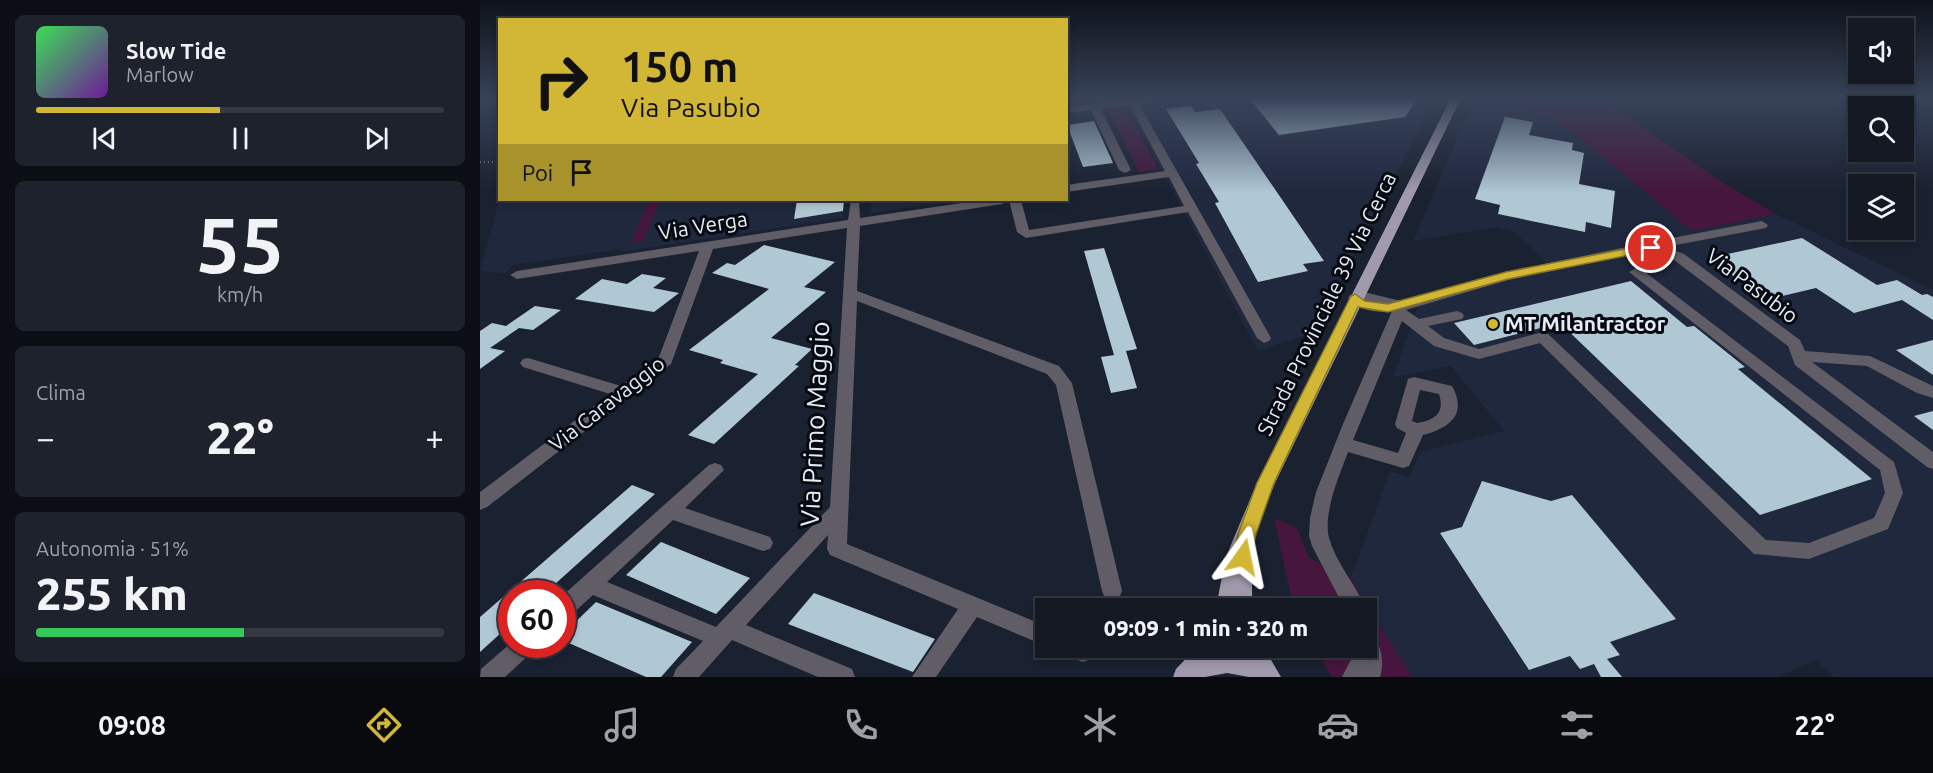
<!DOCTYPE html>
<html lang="it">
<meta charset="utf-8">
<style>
body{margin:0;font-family:Ubuntu,sans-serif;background:#1d222c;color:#f1f3f6;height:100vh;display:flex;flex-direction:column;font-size:22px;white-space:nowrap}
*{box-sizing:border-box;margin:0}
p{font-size:20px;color:#9da0a6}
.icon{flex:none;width:33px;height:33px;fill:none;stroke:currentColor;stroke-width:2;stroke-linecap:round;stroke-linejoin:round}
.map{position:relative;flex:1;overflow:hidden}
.drawer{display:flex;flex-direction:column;gap:15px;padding:15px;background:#0b0e14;width:480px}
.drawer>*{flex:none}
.banner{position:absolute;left:18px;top:18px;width:570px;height:183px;border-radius:0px;box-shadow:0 3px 9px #0003,0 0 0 2px #333841;background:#d2b736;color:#111;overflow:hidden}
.fabs{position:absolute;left:1368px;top:18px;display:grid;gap:12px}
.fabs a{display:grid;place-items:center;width:66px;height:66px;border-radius:0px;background:#141924;box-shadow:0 3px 9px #0003,0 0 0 2px #333841;font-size:30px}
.speed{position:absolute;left:18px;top:580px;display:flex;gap:12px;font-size:30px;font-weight:700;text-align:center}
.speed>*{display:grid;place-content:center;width:78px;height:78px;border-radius:50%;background:#141924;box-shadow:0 3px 9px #0003,0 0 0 2px #333841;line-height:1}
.speed .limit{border:9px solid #d22;background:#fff;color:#111}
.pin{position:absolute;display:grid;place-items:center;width:51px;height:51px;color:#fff;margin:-26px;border:3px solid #fff;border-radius:50%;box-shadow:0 2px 6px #0007}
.me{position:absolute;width:66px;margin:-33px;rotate:12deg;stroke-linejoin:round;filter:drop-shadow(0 0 4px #0008)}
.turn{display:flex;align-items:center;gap:21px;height:126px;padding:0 24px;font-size:27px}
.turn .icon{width:78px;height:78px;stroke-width:2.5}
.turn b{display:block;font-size:42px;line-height:51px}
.then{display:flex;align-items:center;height:57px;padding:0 24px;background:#0003;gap:12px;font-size:22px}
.big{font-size:45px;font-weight:800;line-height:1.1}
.drawer .tile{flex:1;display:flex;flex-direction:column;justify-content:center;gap:9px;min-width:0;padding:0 21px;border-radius:9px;background:#1d222c}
.drawer .dial{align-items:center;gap:0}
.dial b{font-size:78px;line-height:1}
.song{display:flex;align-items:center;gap:18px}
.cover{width:72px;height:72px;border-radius:9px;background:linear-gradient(135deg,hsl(130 70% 55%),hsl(280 70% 35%))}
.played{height:6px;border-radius:3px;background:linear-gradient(90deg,#d2b736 45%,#333841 45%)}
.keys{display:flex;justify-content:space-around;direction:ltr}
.heat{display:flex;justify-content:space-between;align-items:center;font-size:33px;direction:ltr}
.charge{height:9px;border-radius:4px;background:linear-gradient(90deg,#34c759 51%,#333841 0)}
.trip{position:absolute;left:555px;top:598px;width:342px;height:60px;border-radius:0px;background:#141924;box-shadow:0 3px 9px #0003,0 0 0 2px #333841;font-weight:800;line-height:60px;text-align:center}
.dock{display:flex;height:96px;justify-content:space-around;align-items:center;background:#080a0e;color:#9da0a6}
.dock .icon{width:42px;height:42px}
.dock .selected{color:#d2b736}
.dock b{font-size:27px;color:#f1f3f6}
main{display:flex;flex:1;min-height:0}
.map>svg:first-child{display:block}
.built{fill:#20283e}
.green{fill:#47163e}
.building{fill:#b0c7d4}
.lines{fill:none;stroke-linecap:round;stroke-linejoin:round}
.path{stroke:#727885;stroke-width:2;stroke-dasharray:1 3;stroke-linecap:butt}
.minor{fill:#605d66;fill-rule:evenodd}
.major{fill:#a09aac;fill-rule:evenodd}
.route{fill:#d2b736;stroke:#887723;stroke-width:1.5}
.poi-dot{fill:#d2b736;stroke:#080a11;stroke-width:2}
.labels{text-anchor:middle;stroke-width:6;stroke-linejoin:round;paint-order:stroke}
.street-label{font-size:21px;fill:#e6ebf6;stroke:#080a11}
.poi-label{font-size:21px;font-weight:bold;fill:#e6ebf6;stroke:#080a11;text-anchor:start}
.near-street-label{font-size:26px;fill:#e6ebf6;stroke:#080a11}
</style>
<main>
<section class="drawer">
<div class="tile">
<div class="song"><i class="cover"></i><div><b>Slow Tide</b><p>Marlow</p></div></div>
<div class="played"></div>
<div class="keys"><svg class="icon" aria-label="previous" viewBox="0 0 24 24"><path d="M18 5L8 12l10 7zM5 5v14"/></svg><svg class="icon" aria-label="pause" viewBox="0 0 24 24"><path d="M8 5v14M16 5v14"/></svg><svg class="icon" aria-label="next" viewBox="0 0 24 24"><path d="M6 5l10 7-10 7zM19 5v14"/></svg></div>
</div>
<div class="tile dial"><b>55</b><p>km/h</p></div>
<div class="tile"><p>Clima</p>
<div class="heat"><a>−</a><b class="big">22°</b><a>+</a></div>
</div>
<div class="tile"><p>Autonomia · 51%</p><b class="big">255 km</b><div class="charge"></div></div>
</section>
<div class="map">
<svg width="1453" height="677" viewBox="0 0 1453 677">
<rect width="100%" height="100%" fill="#1a2130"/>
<g class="built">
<path d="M955,98L833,333L778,351L644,99Z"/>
<path d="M994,98H1036L1055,108L1102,139L1212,231L1296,214L1453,290V677H1354L1337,660L1297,677H932L871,578L910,471L929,477L940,452L1024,431L971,366L913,377L942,295L1067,263L1033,231L1017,227L933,241Z"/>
<path d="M51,200H364L363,218L140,252L141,249L33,265L25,274L0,271L18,204Z"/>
<path d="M391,200H480L391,213Z"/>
</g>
<g class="green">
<path d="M1036,98H1120L1245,184L1296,214L1212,231L1102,139Z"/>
<path d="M640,107L646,108L677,166L676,169L659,172L627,108Z"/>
<path d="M169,200H180L163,241L151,243Z"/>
<path d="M794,518L817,528L829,558L871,578L932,677H852L835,648H886V609H814Z"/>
</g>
<g class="building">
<path d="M769,98H938L925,117L799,135Z"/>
<path d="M711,106L715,112L740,109L844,261L823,264L828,271L778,282L735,203L739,202L716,164L719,163L686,109Z"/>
<path d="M1025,117L1053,122L1049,135L1093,143L1092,150L1104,153L1099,184L1135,191L1131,228L1106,222L1105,232L1018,214L1020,205L995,199Z"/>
<path d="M614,121L633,163L603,167L587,125Z"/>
<path d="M317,200H364L363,211L314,219Z"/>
<path d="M1322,238L1397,285L1417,280L1442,295L1447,294L1453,297V320L1422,300L1374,313L1336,288L1286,300L1229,258Z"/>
<path d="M284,245L355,262L324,287L346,292L291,338L332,349L315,365L319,366L234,444L208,435L278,374L240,363L243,360L209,350L289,289L232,273L247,263L255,265Z"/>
<path d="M624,248L657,349L646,351L657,388L631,393L621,357L634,355L604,251Z"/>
<path d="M162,274L186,278L173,288L199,293L174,312L95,299L122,279L147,284Z"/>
<path d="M1151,281L1207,327L1214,326L1265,367L1258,369L1392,479L1280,515L1080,323L994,345L974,323Z"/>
<path d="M55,306L81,310L53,330L39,328L10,348L25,351L0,369V331L12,323L26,326Z"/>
<path d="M1453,340V375L1416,350Z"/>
<path d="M1453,411V430L1434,416Z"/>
<path d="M1002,481L1071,501L1092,495L1196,619L1130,642L1140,655L1127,659L1142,677H1121L1114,664L1100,669L1090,656L1049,670L960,533L982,527Z"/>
<path d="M152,485L175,494L64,594H32V623L0,652V617Z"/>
<path d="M181,542L270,578L236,614L146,575Z"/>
<path d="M334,593L455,639L433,672L308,624Z"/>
<path d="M116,602L212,642L181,677H166L82,640V635Z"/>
</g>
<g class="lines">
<path class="path" d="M0,162H20"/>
<g class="minor">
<path d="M658,98H688L659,104L791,338L789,341L784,343L777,338L708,212L546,238L537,232L529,200H541L549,230L704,206L689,177L586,192V185L685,171L650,105L621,109L651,170L645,173L639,170L611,110L586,113V107Z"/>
<path d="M371,200H379L380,218L502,200H528L522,204L380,226L377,291L579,366L592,383L642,591L639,598L632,600L625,598L622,591L576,385L567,374L377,301L367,544L566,626V646L497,617L456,677H432L478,609L350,555L347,549L348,535L266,625L372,669L375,677H338L252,640L219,677H193L196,669L223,641L113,595L89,617L82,619V596L229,465L235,463L241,465L244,470L205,508L290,537L293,543L290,549L283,551L193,520L127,582L236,627L350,507L367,228L233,249L191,364L7,507L0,510V492L130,394L43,367L40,363L43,359L48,358L141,386L179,357L219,251L37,279L30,275L37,271L368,220Z"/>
<path d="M1282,221L1288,225L1286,228L1196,245L1190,249L1204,254L1320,340L1325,351L1390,356L1453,386V398L1437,393L1387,366L1332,362L1453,452V469L1447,467L1315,365L1308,346L1194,260L1178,253L1161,252L1028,280L926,310L939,319L977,311L982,313L984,316L982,319L948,326L964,338L999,349L1063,332L1068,334L1286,540L1329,543L1394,518L1405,493L1400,470L1149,272L1156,268L1161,269L1414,462L1423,493L1408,529L1329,559L1274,554L1060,343L999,359L954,346L922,321L873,440L918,453L926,433L917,428L915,424L928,379L934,377L972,386C988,415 969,428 943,435L929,466L923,468L868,452C859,477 843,512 849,538C856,563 876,585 886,609H865L832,546L829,536L830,518L836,492L863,424L912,311C896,313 879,311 868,298L870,295L888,293L921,301L1026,272L1161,244L1178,245L1192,238ZM940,390L959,394C965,413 955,420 937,423L932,421Z"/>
<path d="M889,637L897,640C902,652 904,664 900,677H862L877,648H886V638Z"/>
<path d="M32,642V645H55L52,652L25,677H0L1,669Z"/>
<path d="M582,648H612L614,652L611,659L603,662L585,655Z"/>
</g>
<g class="major">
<path d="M971,98H981L795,483L765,558L769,560C773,568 772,597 772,609H736L745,559L777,483Z"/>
<path d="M716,648H742L740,653L764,654L761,648H784L801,677H769L747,673L725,677H693L696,669Z"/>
</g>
</g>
<linearGradient id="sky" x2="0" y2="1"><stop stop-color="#0e121a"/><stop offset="0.51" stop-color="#384359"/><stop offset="1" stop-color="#384359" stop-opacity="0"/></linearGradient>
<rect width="1453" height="193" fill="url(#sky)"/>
<path class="route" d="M1171,244L1177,248L1175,250L1028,279L908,312L878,307L794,483L776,534L770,562L763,564L757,562L754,557L758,534L777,483L871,296L875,294L885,301L908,304L1026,272Z"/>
<circle class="poi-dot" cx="1013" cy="324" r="6"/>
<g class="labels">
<g class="street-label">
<text transform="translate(223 226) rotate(-9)" y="7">Via Verga</text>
<text transform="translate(1272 286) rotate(37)" y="7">Via Pasubio</text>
<text transform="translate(847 304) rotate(-64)" y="7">Strada Provinciale 39 Via Cerca</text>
<text transform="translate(127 404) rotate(-38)" y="7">Via Caravaggio</text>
</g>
<g class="poi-label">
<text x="1025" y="331">MT Milantractor</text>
</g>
<g class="near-street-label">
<text transform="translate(335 424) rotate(-87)" y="9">Via Primo Maggio</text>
</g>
</g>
</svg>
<div class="fabs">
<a><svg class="icon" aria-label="sound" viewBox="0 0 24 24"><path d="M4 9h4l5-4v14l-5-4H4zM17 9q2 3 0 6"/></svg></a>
<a><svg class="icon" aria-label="search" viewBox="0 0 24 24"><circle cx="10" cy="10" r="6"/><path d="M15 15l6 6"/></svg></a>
<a><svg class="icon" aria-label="layers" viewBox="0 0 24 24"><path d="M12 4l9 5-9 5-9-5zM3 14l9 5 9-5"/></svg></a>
</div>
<div class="speed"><div class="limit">60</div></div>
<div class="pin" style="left:1171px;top:248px;background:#d93025"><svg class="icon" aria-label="arrive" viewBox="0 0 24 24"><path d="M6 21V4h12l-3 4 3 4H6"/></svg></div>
<svg class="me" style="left:763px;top:557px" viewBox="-20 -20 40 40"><path d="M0-17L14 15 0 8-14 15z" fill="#d2b736" stroke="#fff" stroke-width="4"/></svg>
<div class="trip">09:09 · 1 min · 320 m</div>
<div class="banner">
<div class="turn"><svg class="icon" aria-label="right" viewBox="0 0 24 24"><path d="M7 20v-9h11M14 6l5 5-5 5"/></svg><div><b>150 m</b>Via Pasubio</div></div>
<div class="then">Poi<svg class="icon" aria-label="arrive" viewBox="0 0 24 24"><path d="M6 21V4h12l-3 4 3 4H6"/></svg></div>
</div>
</div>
</main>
<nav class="dock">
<b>09:08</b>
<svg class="icon selected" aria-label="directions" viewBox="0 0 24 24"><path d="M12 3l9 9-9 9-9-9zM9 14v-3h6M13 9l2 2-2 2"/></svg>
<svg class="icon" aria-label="music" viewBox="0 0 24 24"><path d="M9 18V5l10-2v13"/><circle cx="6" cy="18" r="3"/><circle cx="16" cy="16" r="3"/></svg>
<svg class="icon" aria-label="phone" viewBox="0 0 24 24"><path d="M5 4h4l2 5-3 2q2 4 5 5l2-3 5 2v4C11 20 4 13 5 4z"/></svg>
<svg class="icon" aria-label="climate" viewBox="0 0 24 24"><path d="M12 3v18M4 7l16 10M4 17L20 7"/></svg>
<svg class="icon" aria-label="car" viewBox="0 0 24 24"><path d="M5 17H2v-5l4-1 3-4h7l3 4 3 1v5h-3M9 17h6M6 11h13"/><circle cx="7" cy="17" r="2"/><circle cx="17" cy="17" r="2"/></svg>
<svg class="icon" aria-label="filters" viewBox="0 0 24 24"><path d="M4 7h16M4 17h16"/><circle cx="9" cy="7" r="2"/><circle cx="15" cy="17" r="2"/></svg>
<b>22°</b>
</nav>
